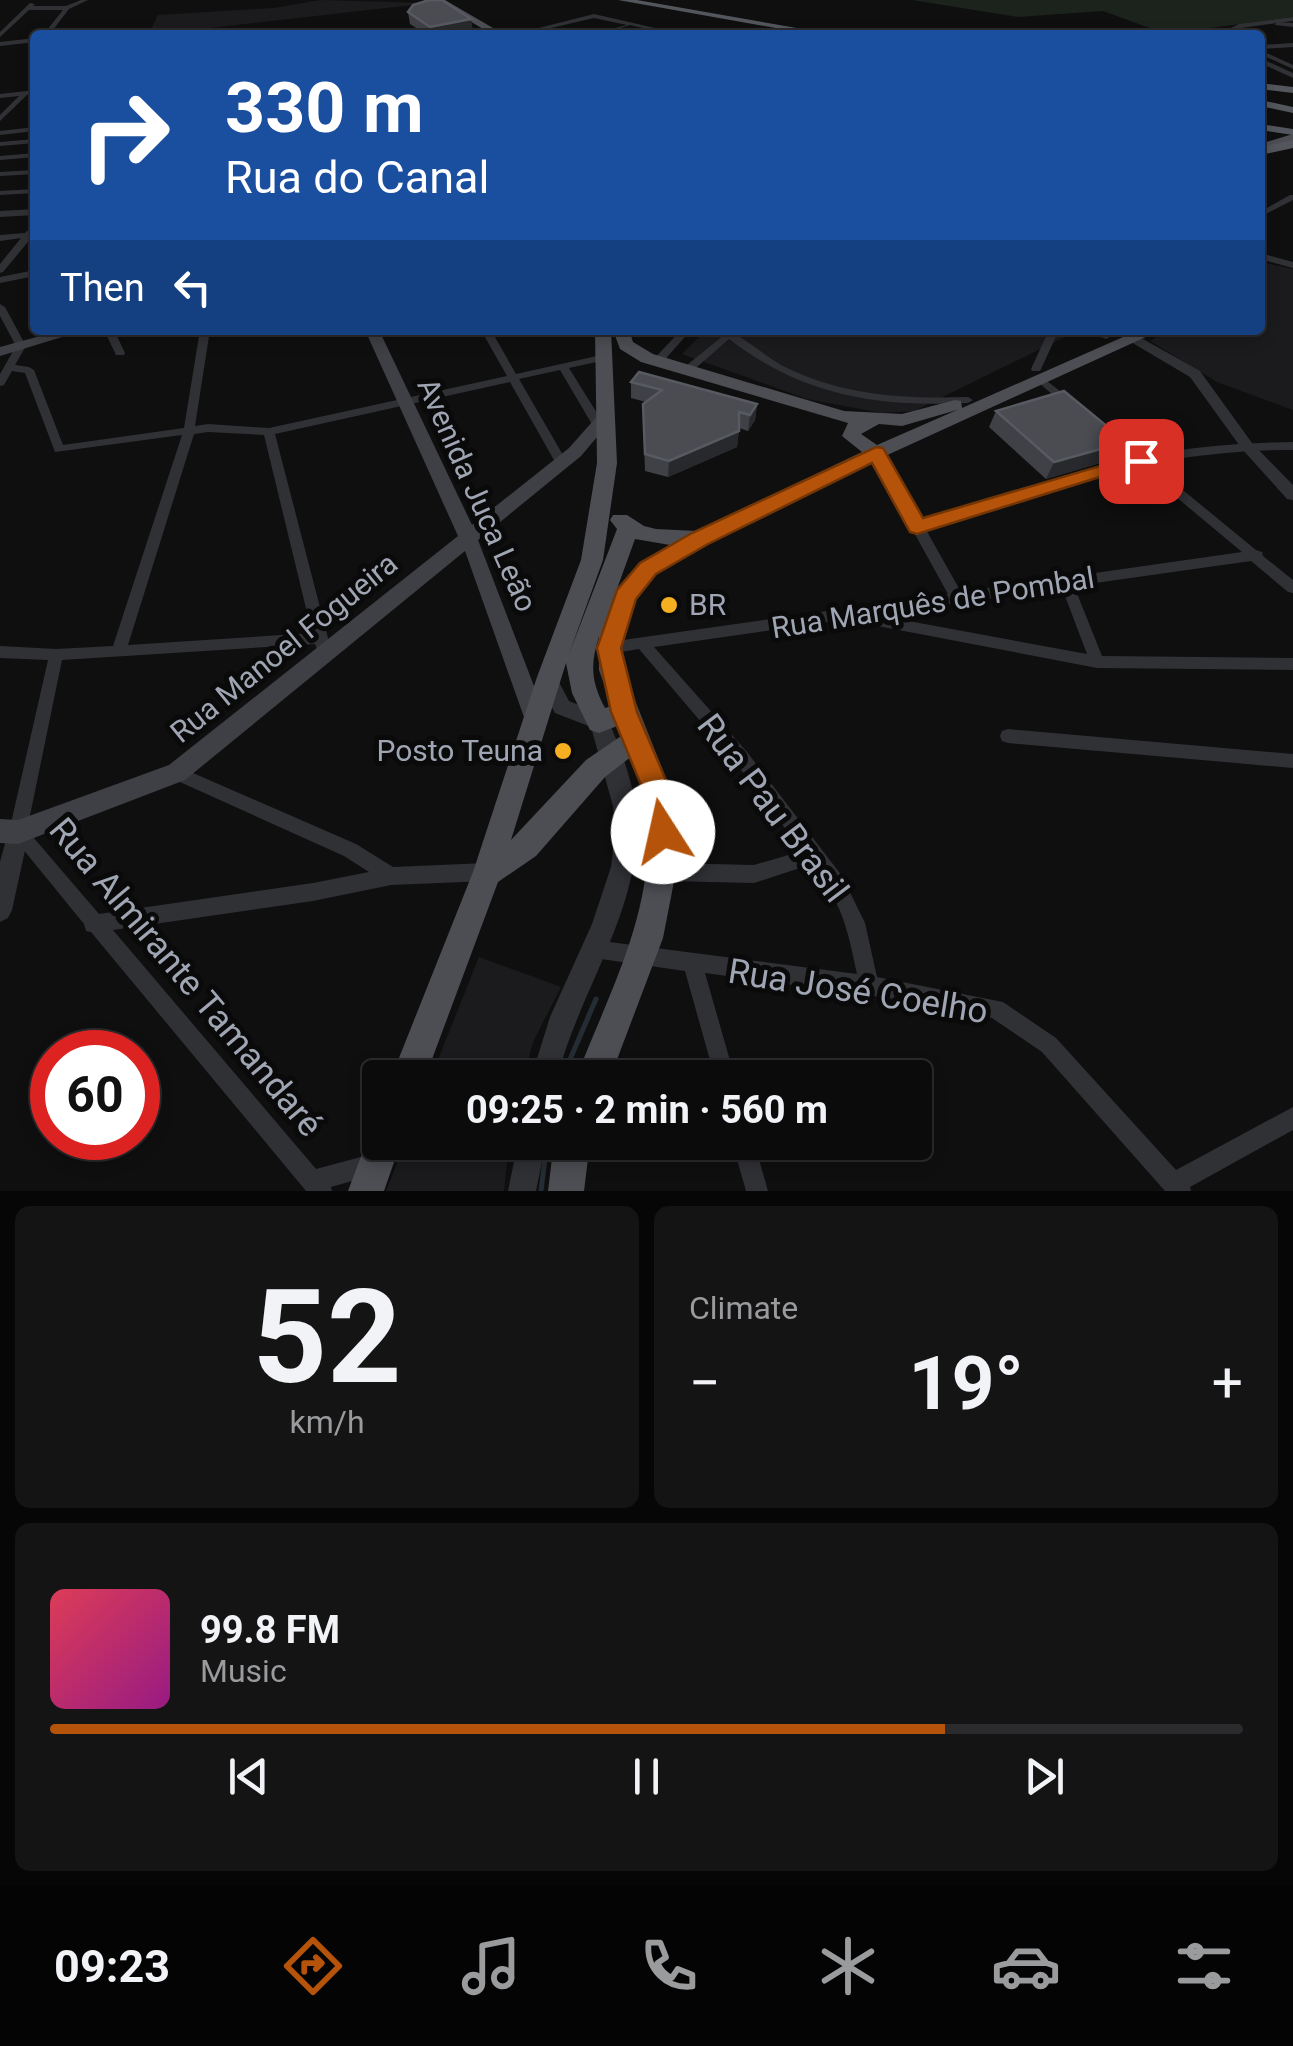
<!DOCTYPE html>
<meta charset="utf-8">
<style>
body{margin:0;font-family:Roboto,sans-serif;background:#141415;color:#f1f3f6;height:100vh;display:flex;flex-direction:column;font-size:38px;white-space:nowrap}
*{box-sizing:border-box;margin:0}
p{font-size:32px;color:#9a9b9d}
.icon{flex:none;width:55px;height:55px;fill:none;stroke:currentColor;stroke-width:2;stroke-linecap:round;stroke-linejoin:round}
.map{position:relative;height:1191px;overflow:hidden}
.panel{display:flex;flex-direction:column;gap:15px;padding:15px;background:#060607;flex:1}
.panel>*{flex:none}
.hud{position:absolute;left:30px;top:30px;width:1235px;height:305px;border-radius:10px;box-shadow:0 5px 15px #0003,0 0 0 2px #2b2b2d;background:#1a4fa0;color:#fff;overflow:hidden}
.speed{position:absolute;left:30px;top:1030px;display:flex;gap:20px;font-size:50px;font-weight:700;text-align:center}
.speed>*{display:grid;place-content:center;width:130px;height:130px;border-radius:50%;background:#0b0b0c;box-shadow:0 5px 15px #0003,0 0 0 2px #2b2b2d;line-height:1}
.speed .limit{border:15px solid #d22;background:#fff;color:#111}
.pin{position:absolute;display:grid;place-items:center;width:85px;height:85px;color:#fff;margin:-42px;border-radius:20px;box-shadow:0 5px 15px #0006}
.me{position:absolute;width:110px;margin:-55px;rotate:350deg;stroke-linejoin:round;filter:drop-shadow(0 0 8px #0008)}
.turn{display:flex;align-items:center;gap:35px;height:210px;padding:0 30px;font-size:45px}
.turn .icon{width:130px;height:130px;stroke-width:2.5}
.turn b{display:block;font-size:70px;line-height:85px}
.then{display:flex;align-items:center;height:95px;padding:0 30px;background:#0003;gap:20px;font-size:38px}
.big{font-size:75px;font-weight:700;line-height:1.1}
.panel .tile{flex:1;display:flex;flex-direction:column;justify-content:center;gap:15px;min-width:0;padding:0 35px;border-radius:15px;background:#141415}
.panel .dial{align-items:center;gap:0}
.dial b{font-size:130px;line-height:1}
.song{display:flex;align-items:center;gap:30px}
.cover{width:120px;height:120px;border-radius:15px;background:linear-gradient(135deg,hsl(350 70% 55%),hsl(310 70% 35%))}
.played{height:10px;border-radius:5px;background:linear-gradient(90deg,#b45309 75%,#2b2b2d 75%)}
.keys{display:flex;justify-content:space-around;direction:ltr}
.heat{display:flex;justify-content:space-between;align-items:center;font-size:55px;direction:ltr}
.panel .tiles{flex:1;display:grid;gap:15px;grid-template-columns:1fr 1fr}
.tile:last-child{grid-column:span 2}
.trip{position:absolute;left:362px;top:1060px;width:570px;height:100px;border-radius:10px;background:#0b0b0c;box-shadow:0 5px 15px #0003,0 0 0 2px #2b2b2d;font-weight:700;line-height:100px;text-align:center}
.tabs{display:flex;height:160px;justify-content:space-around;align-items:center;background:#040405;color:#9a9b9d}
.tabs .icon{width:70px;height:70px}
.tabs .active{color:#b45309}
.tabs b{font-size:45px;color:#f1f3f6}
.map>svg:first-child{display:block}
.built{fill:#1b1b1d}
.green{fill:#1b231c}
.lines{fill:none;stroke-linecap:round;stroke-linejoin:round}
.stream{stroke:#252d34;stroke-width:5}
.minor{fill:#303135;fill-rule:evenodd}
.tertiary{fill:#303135;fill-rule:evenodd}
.secondary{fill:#3e4045;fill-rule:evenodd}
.primary{fill:#4c4e54;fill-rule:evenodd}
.trunk{fill:#54565d;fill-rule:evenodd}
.wall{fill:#3f4146}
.shaded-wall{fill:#28292c}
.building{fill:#4a4c52;stroke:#575a61;stroke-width:2.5}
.route{fill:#b45309;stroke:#753606;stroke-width:2.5}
.poi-dot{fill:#f6af21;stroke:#0a0a0b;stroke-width:4}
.labels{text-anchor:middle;stroke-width:10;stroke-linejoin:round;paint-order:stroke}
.street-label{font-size:30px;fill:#9fa5b2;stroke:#0a0a0b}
.poi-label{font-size:30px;fill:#9fa5b2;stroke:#0a0a0b;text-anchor:start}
.near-street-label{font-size:35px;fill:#9fa5b2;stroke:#0a0a0b}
</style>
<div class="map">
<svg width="1293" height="1191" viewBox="0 0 1293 1191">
<rect width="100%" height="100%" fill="#0f0f10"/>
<g class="built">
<path d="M320,0L430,3L148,35L158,15L274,8Z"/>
<path d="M1260,262L1293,269V410L1217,382L1150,341L1168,330H1260Z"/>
<path d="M706,330H1079L914,411L882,413L807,399L682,354Z"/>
<path d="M479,957L561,987L533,1042L524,1077H431Z"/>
<path d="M405,1143H509L504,1191H386Z"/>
</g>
<path class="green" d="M912,0H1293V17L1166,34L1103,11L1018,17Z"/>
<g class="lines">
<g class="stream">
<path d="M562,1078L596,999"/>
<path d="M541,1191L547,1142"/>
</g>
<g class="minor">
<path d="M81,0H88L69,9L49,35H43L63,10H29L0,37V32L30,3L35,4L33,6H66Z"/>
<path d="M594,14L668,31L665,33L630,25L598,35H588L627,25L594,18L521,35H511Z"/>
<path d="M1277,22L1293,23V27L1275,25Z"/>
<path d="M35,38V42L0,46V42Z"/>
<path d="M1293,43V47L1260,49V45Z"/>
<path d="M1260,50L1293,65V69L1260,54Z"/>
<path d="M35,90V94L27,95L0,121V115L19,96L0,98V94Z"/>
<path d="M35,127V131L0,135V131Z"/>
<path d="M35,139V143L0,146V142Z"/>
<path d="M35,153V157L0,160V156Z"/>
<path d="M35,170V174L0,176V172Z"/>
<path d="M35,189V193L0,195V191Z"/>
<path d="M1290,195H1293V200L1260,217V212Z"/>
<path d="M35,223V232L32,237L3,272L0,273V264L21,238L0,241V235L25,233Z"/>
<path d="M1260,253L1293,262V268L1260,259Z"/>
<path d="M35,270V276L0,283V277Z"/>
<path d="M0,304L5,307L26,346L15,365L29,367L34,370L63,445L184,428L200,330H210L195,426L208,424L269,428L507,376L481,330H491L516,374L606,354L611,357L610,359L569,368L605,426L599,430L593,426L560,370L519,379L567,462L561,466L555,462L510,382L275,434L328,638L327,649H317L315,644L62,660L27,830L99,914L313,883L369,872L344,856L171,778L169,773L171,768L177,766L356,844L393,867L487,863L493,866L496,872L493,878L487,881L391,885L313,901L113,930L316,1169L372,1154L380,1157L383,1165L380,1173L331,1187L332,1191H306L91,932L86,931L84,924L9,832L48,660L0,658V646L56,649L113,646L182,435L55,452L25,373L12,371L4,385L0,386V374L16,346L0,316ZM208,432L264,435L312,633L128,645L194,434Z"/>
<path d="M104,330H114L125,353L124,355H116Z"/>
<path d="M681,330H691L661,364H653V360Z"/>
<path d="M1049,330H1059L1041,369L1040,371H1032L1031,369Z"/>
<path d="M1085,330H1099L1111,336L1106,339Z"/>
<path d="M729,331C750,341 768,359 789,369C846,396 906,399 968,397L973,400L968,403C877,407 803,396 729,339L690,373H682V369Z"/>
<path d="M1043,378L1073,401V405H1065L1039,383L1038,381Z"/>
<path d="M1109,431L1143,457C1193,446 1242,443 1293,442V450C1244,450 1198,455 1150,463L1256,550L1262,552L1263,556L1293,580V593L1288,592L1251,561L1074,586L1102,656L1293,658V670L1097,668L862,623L857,622L855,618L654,647L747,752L842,876L865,923L877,977L1003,1002L1056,1038L1176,1170L1293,1107V1130L1190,1187L1191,1191H1165L1042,1052L992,1018L902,1000L705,973L735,1078H715L685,971L594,958L587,956L585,949L587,942L594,940L857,974C847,926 842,904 812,864L754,883L666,881L660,878L657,872L660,866L666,863L754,865L802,851L735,762L639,649L609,654L604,652L602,648L604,644L609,642L948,594L870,453L872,450H880L920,521L1051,481L1132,460L1105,438L1103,435ZM1139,466L1242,552L961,592L925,528L1060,487ZM1062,588L1087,654L876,615Z"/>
<path d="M1008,729L1293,754V768L1008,743L1002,741L1000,736L1002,731Z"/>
<path d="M732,1142H754L768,1191H746Z"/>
</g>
<g class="tertiary">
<path d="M1293,17V21L1241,28L1227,35H1217L1239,24Z"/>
<path d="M1260,58L1293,73V78L1260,63Z"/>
<path d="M35,209V215L0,217V211Z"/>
<path d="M1136,335L1200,371L1252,443L1293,485V500L1287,499L1242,449L1190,377L1131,342V336Z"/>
<path d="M547,671L554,673L569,701L606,716C622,750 639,797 637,835C633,921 578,996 557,1078H531L550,1017L592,924L611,867L615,835L613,806L591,727L555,713L537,679L540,673Z"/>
<path d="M18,822L26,825L29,832L12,910L8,918L0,922V862L10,825Z"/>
<path d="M518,1142H546L536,1191H508Z"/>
</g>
<g class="secondary">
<path d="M62,330H85L0,356V347Z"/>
<path d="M365,330H379L472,525L569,448L600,413H612L614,417L581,456L478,540L547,720L544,727L536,730L528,727L525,720L465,551L185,780L18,844L0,843V819L18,820L169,765L458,536Z"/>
</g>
<g class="primary">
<path d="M435,0H445L505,35H493Z"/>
<path d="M1293,134V142L1260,152V144Z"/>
<path d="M595,330H611L617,463L603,560L569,654L617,529L610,520L613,515H627L644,526L656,529L697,531L862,452L842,436L848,423L641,362L620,349L613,330H629L633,342L653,354L844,411L902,414L955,400L961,401L962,408L1139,330H1161L883,457L707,543L656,574L635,601L627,617L621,648L623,670L671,791L677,829V866L663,938L610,1078H576C618,970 676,874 632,756L605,777L536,856L498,882L425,1078H391L473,872L537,677L581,560L597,463ZM957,410L877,445L861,434L879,424L902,426ZM635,539L670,545L640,562L613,600ZM599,637V670L612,706L605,708C591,682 590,664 599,637ZM566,663L572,693L590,730L599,733L620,725L624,734L586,760L511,840Z"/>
<path d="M380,1126V1142H401L384,1191H348L371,1130Z"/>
<path d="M554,1142H590L584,1191H548Z"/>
</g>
<g class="trunk">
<path d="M618,0H637L837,35H815Z"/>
<path d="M1260,83L1293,87V93L1260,89Z"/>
<path d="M1260,100L1293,107V113L1260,106Z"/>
<path d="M1260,124L1293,129V135L1260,130Z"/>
<path d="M1293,140V148L1260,155V147Z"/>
</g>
</g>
<g class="wall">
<path d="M408,12L473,31L450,35H427L410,24Z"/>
<path d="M631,382L757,404L755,420L748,431L739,428L737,447L668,477L645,471L643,420L646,402L631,398Z"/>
<path d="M996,411L1126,442L1117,458L1046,479L989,427Z"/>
</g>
<g class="shaded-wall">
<path d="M471,19L473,31L450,35H432L430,27Z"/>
<path d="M757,404L755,420L748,431L750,415Z"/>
<path d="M739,431L737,447L668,477L669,461Z"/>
<path d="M1126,442L1117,458L1046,479L1054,462Z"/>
</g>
<g class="building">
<path d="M429,0H442L471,19L430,27L408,12L413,5Z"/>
<path d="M639,372L757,404L750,415L739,412V431L669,461L645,454L643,404L662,390L631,382Z"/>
<path d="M1064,391L1126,442L1054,462L996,411Z"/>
</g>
<path class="route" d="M876,447L883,448L923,518L1141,454L1151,461L917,534L910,532L872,463L708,544L656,574L636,599L621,648L637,712L671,792L677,832L673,841L663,845L653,841L644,792L611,712L597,648L617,590L640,563L692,533Z"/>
<g class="poi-dot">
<circle cx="669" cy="605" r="10"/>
<circle cx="563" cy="751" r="10"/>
</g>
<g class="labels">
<g class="street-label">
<text transform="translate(477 495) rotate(66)" y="10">Avenida Juca Leão</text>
<text transform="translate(933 603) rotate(-9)" y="10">Rua Marquês de Pombal</text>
<text transform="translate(284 648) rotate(-39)" y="10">Rua Manoel Fogueira</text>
</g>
<g class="poi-label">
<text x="689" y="615">BR</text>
<text x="543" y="761" text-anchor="end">Posto Teuna</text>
</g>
<g class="near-street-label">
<text transform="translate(773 808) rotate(53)" y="12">Rua Pau Brasil</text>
<text transform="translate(186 977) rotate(50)" y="12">Rua Almirante Tamandaré</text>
<text transform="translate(858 991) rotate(9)" y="12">Rua José Coelho</text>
</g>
</g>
</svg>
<div class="speed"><div class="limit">60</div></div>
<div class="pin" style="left:1141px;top:461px;background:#d93025"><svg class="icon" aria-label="arrive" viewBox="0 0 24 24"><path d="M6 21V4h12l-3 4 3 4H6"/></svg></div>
<svg class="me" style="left:663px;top:832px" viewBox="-20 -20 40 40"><circle r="19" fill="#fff"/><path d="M0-13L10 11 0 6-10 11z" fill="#b45309"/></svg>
<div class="trip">09:25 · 2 min · 560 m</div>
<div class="hud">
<div class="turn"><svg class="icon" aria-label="right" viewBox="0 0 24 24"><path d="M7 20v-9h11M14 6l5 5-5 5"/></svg><div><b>330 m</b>Rua do Canal</div></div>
<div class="then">Then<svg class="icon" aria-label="left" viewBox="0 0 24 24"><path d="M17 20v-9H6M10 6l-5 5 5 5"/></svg></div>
</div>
</div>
<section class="panel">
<div class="tiles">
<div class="tile dial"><b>52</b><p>km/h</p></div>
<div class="tile"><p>Climate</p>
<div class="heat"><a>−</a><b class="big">19°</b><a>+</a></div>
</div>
<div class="tile">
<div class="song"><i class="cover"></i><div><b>99.8 FM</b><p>Music</p></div></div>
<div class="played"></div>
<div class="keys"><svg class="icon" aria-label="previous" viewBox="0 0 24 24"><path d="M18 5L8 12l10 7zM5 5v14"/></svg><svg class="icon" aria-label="pause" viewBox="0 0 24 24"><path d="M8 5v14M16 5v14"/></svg><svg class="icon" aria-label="next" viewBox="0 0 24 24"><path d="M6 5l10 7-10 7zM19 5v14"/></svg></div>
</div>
</div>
</section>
<nav class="tabs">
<b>09:23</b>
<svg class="icon active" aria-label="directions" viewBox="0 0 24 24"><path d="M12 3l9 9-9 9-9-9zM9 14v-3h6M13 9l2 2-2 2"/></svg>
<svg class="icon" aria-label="music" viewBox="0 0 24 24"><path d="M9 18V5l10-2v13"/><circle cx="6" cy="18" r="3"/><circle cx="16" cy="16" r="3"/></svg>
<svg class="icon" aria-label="phone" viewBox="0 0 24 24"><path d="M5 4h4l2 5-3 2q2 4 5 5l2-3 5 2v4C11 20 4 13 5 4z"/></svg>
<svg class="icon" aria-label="climate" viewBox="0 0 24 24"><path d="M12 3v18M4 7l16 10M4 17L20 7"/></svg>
<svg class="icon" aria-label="car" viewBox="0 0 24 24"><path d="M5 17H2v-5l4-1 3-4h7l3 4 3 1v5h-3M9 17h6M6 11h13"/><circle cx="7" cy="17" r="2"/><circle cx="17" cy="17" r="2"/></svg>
<svg class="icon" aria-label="filters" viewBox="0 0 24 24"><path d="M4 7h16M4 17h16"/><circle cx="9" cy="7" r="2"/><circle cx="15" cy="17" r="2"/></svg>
</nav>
